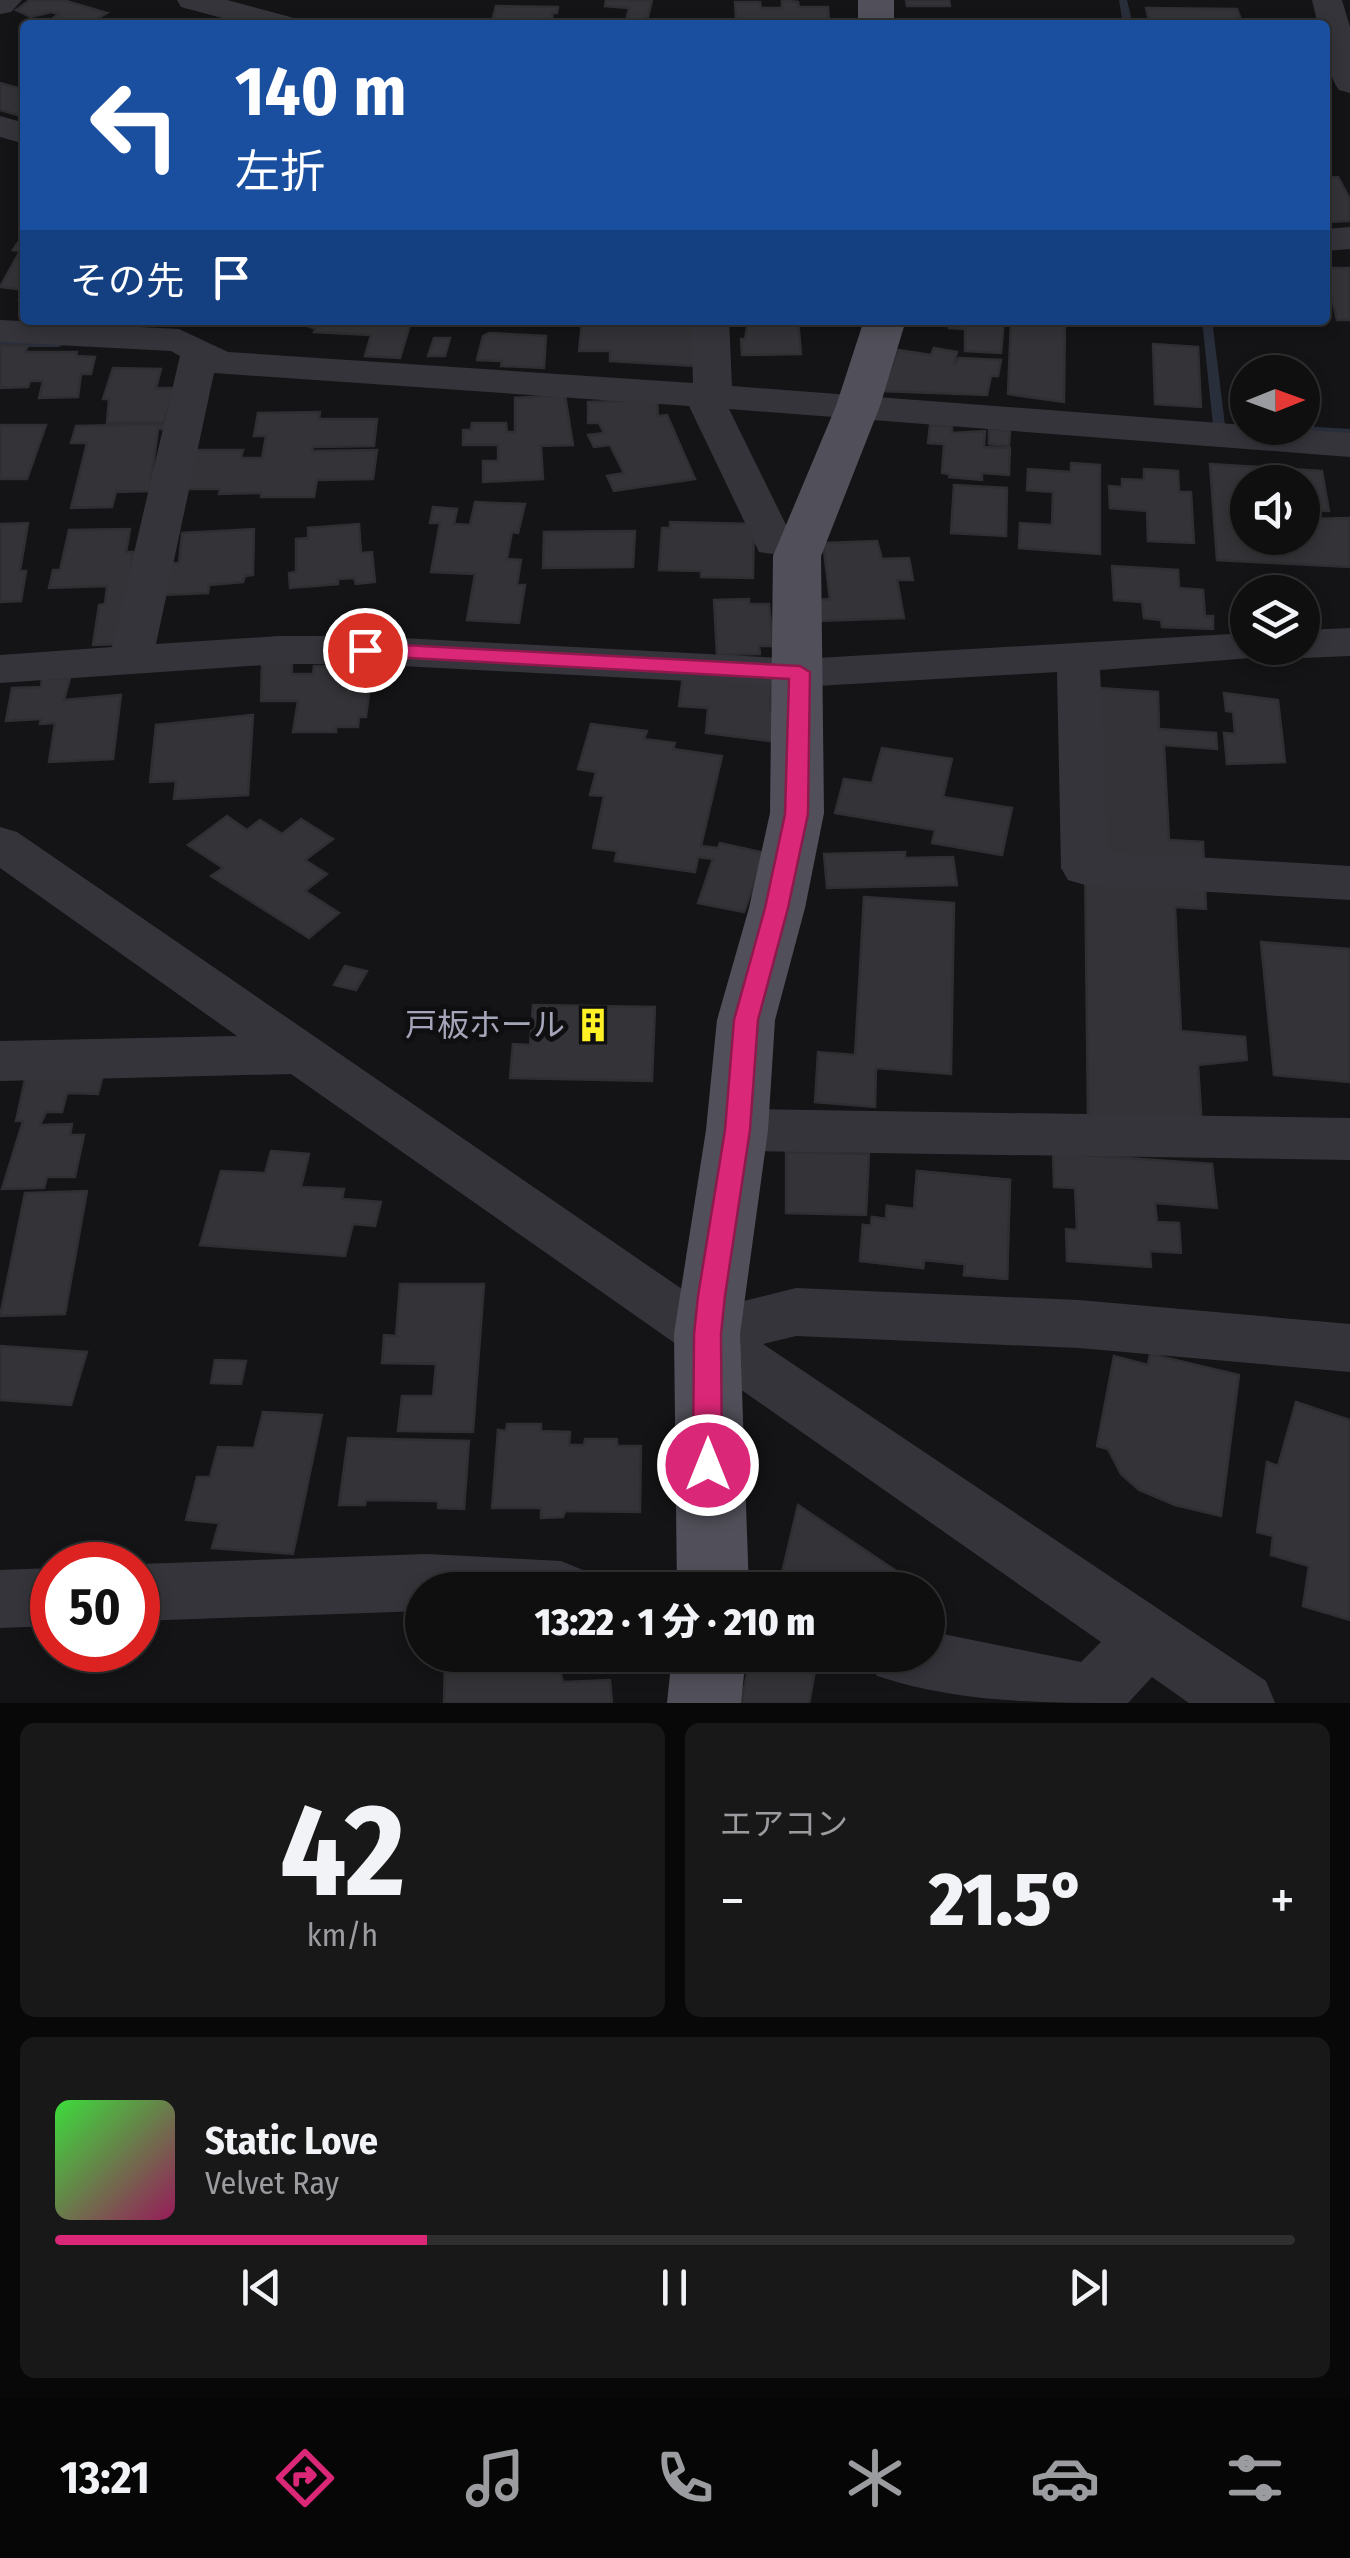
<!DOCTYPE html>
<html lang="ja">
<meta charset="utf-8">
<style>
body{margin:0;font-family:"Fira Sans Condensed","Noto Sans JP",sans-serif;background:#181819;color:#f1f3f6;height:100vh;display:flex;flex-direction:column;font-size:38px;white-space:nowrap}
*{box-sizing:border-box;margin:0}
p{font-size:32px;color:#9b9c9f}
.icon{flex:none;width:55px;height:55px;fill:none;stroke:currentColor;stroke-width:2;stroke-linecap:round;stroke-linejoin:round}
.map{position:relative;height:1703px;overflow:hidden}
.drawer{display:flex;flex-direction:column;gap:20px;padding:20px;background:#080809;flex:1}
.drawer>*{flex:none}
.guide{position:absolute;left:20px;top:20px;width:1310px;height:305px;border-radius:10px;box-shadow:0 5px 15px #0003,0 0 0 2px #2f2f30;background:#1a4fa0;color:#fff;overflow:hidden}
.needle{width:65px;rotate:89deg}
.buttons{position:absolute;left:1230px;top:355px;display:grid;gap:20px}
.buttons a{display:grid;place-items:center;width:90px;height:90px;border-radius:50%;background:#0f0f10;box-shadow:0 5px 15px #0003,0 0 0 2px #2f2f30;font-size:50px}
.speed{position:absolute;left:30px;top:1542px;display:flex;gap:20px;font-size:50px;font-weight:700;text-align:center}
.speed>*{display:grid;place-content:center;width:130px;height:130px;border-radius:50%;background:#0f0f10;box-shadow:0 5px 15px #0003,0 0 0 2px #2f2f30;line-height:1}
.speed .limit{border:15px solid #d22;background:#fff;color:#111}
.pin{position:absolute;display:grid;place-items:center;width:85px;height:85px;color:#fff;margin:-42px;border:5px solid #fff;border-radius:50%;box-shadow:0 2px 10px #0007}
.me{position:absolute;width:110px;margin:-55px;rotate:0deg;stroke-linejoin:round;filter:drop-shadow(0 0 8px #0008)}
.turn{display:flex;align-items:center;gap:35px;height:210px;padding:0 50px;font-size:45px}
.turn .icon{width:130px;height:130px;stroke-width:2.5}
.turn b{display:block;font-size:70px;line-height:85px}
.then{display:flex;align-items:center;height:95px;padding:0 50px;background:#0003;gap:20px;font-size:38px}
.big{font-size:75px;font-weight:800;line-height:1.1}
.drawer .tile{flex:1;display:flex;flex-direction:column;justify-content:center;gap:15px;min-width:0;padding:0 35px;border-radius:15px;background:#181819}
.drawer .dial{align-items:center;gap:0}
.dial b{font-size:130px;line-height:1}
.song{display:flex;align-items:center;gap:30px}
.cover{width:120px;height:120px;border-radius:15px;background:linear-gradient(135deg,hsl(120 70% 55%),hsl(330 70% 35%))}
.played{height:10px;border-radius:5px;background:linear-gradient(90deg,#db2777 30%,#2f2f30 30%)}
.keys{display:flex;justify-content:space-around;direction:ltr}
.heat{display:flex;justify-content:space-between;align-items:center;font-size:55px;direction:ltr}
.drawer .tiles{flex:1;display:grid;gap:20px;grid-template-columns:1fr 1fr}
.tile:last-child{grid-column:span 2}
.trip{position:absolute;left:405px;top:1572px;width:540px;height:100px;border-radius:50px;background:#0f0f10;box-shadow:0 5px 15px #0003,0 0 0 2px #2f2f30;font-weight:800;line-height:100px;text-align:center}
.menu{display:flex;height:160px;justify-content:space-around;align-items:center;background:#060606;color:#9b9c9f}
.menu .icon{width:70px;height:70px}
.menu .selected{color:#db2777}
.menu b{font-size:45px;color:#f1f3f6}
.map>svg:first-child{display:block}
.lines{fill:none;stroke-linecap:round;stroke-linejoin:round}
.stream{fill:#292e3b;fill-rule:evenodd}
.building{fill:#343438;stroke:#2f2e32;stroke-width:2.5}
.minor{fill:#35343b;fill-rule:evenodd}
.major{fill:#51505a;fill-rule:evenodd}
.route{fill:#db2777;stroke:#8e194d;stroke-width:2.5}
.labels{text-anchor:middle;stroke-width:10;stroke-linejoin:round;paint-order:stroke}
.poi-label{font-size:32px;fill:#a4a5b8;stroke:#0f0f11;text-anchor:end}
</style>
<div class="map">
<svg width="1350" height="1703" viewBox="0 0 1350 1703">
<rect width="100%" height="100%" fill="#141416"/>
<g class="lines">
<g class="stream">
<path d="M1119,0H1127L1133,25H1123Z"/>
<path d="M1202,320H1212L1225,425L1219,428L1213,425Z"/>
<path d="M0,341H59L64,344L59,347H0Z"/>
<path d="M1302,426L1350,429V435L1298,432L1292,429Z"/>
</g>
</g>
<g class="building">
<path d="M30,0H63L107,13L87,25H47L44,24L59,14L51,12L31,17L16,10Z"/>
<path d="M606,0H652L646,25H625L629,8L605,6Z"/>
<path d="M782,0L798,2L799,7H828L829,20H736L735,2H760L761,8H782Z"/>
<path d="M906,0H949L950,6H907Z"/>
<path d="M496,6L558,7L557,13H552L553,25H529L530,19H526L525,25H491Z"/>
<path d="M1146,8L1237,9L1243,25H1150Z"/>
<path d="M0,83L25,90V117L0,110Z"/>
<path d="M1338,177L1350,199V221L1325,222V178Z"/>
<path d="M25,232V300L19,299L25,290L0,287L20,251L13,250Z"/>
<path d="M1325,268H1350V320H1337Z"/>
<path d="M313,320H399L397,325H410L400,358L365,356L371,335L314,332L315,328L310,327Z"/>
<path d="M781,320H798L801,354L742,355L741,339H745L748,323H781Z"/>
<path d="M949,320H1004L1001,353L965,351V329L949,328Z"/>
<path d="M1011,320H1065L1064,402L1008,394Z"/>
<path d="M582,321L697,323L695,366L610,361V351H579Z"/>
<path d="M489,333L546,336L544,368L501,366L502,361L477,360L483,336Z"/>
<path d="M434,338H450L445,356H428Z"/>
<path d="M1153,344L1198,347L1201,407L1155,404Z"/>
<path d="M0,345L28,346L25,352H77L76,356L95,357L91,374H81L78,397L39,398L43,381H30L28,387L0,388Z"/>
<path d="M934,348L957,352L954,365L959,358L1001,360L998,376H991L987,395L882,391L898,350L931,355Z"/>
<path d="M113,368L161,369L156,388H174L164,423H107L109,399H103Z"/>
<path d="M565,395L573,445L541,446L543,479L483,482V461H498V445H463V430H471L472,423H506L507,432H515V398Z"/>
<path d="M657,400L658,416L667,415L695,479L614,491L607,476L624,473L610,445L594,447L588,435L604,433L599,423H588V402Z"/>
<path d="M320,412L319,419H377L374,446L313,447L312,451L377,450L373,479L317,480L314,497H261V493L219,494L220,489H184L193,450H243L241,458H262L266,436H254L258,413Z"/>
<path d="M167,424L166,429H158L150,491L116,492L112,507L71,508L87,443H71L76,426Z"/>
<path d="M0,425H46L27,479H0Z"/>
<path d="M930,425L952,426V433L985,431L984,447L1010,448L1009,475L982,473V480L949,477V474L942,473L944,444L928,443Z"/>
<path d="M989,429L1010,431L1009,446L989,444Z"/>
<path d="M1071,463L1100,465V554L1019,548L1020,523L1052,525L1053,492L1027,490L1028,469L1071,472Z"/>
<path d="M1210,464L1322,471L1329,511L1302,510V482H1248V538H1302V519L1350,518V567L1217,560Z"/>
<path d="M1144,469L1178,471L1179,492H1191L1194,543L1148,541L1147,511L1110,508L1109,486L1122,487V479L1144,480Z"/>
<path d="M954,485L1007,488L1006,536L951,533Z"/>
<path d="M475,502L525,504L518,533L512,532L507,559L521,560L517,585H525L519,623L467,620L475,574L431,572L440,523H430L433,507L457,509L454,524L470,525Z"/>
<path d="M670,522L754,524L753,578L701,577V571L659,570L662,528H670Z"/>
<path d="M28,523L20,571H26L21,601L0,602V524Z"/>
<path d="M359,524L361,553L372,552L375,582L356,584L354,578L338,579V584L290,588L289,573L296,572V539L308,538V528Z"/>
<path d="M130,529L126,552H133L125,644L93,645L99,605L105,604L107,586L49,588L53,570H60L69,530Z"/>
<path d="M254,529L253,575L245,576L243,582L209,585L208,593L163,595L167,563H179L182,533Z"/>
<path d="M635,531L633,567L543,568L544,532Z"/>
<path d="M877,541L882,559L909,558L913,580H897L904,618L819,621L816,600L830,599L823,543Z"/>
<path d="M1112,566L1178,570L1179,588L1203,590L1205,616H1213V629L1162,627L1161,620L1144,618L1142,602L1114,600Z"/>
<path d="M749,599V604H769L773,646H759L760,654L717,655L714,600Z"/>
<path d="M292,657V674H313L314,666H344L343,671H362V678L371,677L366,717H359L358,727H336V732H293L298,701H261L262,660Z"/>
<path d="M683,675L772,679L770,710L781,712L778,742L706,733L708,708L679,706Z"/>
<path d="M70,678L64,700L121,695L113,759L49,762L55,723L40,724L41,719L6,721L12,688L41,687L42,679Z"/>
<path d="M1083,687L1158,692L1159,729L1216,733L1217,749L1164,745L1169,840L1203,842L1206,909L1175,907L1181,1031L1245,1037L1247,1060L1198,1065L1202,1128L1088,1119Z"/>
<path d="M1224,693L1278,700L1285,762L1227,764L1224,733L1235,734L1233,712L1226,711Z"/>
<path d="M253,715L248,795L174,799L176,781L150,782L156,725Z"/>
<path d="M591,724L647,731L644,739L675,743L673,749L722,756L701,846L718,848L720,843L765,853L744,912L698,903L713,859L698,857L695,872L615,861L617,851L593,848L604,796L590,795L596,772L578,769Z"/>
<path d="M882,748L952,759L943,797L1012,808L1002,855L932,843L935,830L835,813L844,779L872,783Z"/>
<path d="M227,816L247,830L260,820L282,834L301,819L333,839L305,860L327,874L305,891L339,913L309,938L211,876L223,868L188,845Z"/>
<path d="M905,852V858L953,857L957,885L827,888L824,854Z"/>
<path d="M864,897L954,903L951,1074L876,1068L875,1107L815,1102L818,1052L855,1055Z"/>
<path d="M1261,942L1350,949V1082L1274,1075Z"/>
<path d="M345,966L367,971L356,990L334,985Z"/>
<path d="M533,1005L655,1007L652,1081L510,1078L513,1044L530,1045Z"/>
<path d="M26,1075H103L98,1094L67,1093L62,1112H46L40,1125L72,1124L70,1135H84L75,1177H47L44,1188L2,1189L23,1121H16Z"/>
<path d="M271,1151L309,1154L301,1187L344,1189L342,1199L381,1202L375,1226L353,1224L345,1256L200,1245L221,1171L265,1173Z"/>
<path d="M786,1152L869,1154L866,1215L786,1213Z"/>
<path d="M1053,1153L1212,1164L1217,1208L1155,1203L1157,1222L1179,1223L1181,1253L1150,1251L1151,1267L1067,1261L1066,1229L1077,1230L1075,1188L1054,1187Z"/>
<path d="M917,1171L1010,1180L1007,1279L964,1275L965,1264L924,1260L923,1268L860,1261L863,1225L871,1226L872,1217L886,1219L887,1206L914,1209Z"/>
<path d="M917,1171L1010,1180L1007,1279L964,1275L965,1264L924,1260L923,1268L860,1261L863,1225L871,1226L872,1217L886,1219L887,1206L914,1209Z"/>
<path d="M87,1191L65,1314L0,1316L25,1193Z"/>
<path d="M400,1284H484L473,1432L398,1431L402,1396H433L436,1364L382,1363L384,1335L396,1336Z"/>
<path d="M0,1346L87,1352L71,1405L0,1400Z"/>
<path d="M1150,1354L1239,1375L1221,1516L1175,1505L1139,1490L1121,1474L1108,1449L1097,1446L1114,1356L1148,1365Z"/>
<path d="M215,1360L246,1361L241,1384L211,1383Z"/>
<path d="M1296,1402L1350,1420V1620L1303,1606L1309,1566L1271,1555L1273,1536L1257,1532L1267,1462L1278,1466Z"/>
<path d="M263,1412L322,1415L293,1554L212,1548L219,1523L186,1520L197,1477H210L218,1447L254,1448Z"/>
<path d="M507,1424H541V1431L570,1432L569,1445H584L585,1439H617V1446H641L640,1512L565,1511L563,1517L541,1518V1508H492L498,1430L506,1431Z"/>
<path d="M348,1438L469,1441L464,1509L438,1508V1501L366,1500L365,1505H339Z"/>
<path d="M798,1505L917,1585L913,1590H778Z"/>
<path d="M445,1655H544L545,1672L560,1671L563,1682L610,1680L612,1703H444Z"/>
<path d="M751,1655L816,1666L809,1703H741Z"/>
</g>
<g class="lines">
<g class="minor">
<path d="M0,0H22L11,12L0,14Z"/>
<path d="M177,0H227L294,18L299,25H248L181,7Z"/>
<path d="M1312,0H1342L1350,27V93L1339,90C1326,71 1325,47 1325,25H1318Z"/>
<path d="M0,116L25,123V144L0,137Z"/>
<path d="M1350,227V249L1325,251V229Z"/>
<path d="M0,320L179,329L228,352L693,383L691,320H729L732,386L1350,433V457L729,409L789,531L816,536L822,545L816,554L801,558L759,552L689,406L214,373L156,644L279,636H365L800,659L1248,633V648H1269L1263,657L1100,670L1108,852L1350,866V900L1085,885L1068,880L1061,868L1057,672L800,687L365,664H279L0,683V655L112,647L180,356L171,351L0,342Z"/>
<path d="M1350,628V656L1302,658L1287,654L1283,648H1302V630Z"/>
<path d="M0,827L17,832L711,1309L796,1288L1079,1300L1350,1324V1372L1079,1348L796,1336L763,1344L1266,1681L1275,1703H1189L1152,1677L1128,1703C1043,1703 958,1703 877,1676L867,1655H928V1631L1081,1662L1101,1642L291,1074L0,1081V1041L237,1036L0,868Z"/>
<path d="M737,1109L1350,1118V1160L737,1151L718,1145L711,1130L718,1115Z"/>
<path d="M427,1554L561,1561L583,1570L592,1590H422V1611L138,1621V1564Z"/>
<path d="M52,1568V1626L0,1628V1570Z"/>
</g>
<g class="major">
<rect x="858" y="0" width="36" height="25"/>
<path d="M864,320H906L880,406L821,556L824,813L805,908L775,1020L768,1130L740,1334L749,1590H677L674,1334L706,1130L717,1020L749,908L770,813L773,556L836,406Z"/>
<path d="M672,1655H746L741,1703H667Z"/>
</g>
</g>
<path class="route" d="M365,643L800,666L810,672L808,814L788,908L758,1020L750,1130L725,1296L721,1334L722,1465L718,1474L708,1478L698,1474L693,1465L694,1334L698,1296L725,1130L734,1020L765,908L785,814L789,679L357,655L354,650L357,645Z"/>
<defs>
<g id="building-bare" transform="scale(2.7)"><path d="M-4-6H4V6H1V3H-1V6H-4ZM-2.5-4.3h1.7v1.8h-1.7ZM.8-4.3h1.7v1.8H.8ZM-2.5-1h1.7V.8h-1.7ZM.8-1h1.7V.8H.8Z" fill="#fff123" stroke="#0f0f11" stroke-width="2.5" paint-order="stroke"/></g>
</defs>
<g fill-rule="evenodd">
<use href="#building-bare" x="593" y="1025"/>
</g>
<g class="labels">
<g class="poi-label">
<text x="565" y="1036">戸板ホール</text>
</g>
</g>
</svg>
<div class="buttons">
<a><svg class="needle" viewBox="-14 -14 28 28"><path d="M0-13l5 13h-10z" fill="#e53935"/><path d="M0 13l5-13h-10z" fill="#9b9c9f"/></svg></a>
<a><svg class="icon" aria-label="sound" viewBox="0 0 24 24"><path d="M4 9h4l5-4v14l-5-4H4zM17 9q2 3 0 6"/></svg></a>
<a><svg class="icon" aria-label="layers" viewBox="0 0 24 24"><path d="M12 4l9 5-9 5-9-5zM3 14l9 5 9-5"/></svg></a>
</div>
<div class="speed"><div class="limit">50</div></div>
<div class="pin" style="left:365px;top:650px;background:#d93025"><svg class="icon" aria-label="arrive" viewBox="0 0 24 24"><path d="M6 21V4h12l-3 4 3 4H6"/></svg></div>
<svg class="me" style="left:708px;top:1465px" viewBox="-20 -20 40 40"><circle r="17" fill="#db2777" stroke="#fff" stroke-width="3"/><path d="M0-11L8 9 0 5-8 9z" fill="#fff"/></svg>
<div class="trip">13:22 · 1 分 · 210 m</div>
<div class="guide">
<div class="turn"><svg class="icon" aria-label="left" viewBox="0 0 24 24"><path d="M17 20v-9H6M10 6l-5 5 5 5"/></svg><div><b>140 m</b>左折</div></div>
<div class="then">その先<svg class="icon" aria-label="arrive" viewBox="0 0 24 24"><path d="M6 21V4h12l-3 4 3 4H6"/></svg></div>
</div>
</div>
<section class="drawer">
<div class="tiles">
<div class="tile dial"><b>42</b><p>km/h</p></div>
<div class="tile"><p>エアコン</p>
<div class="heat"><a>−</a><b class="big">21.5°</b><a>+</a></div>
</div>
<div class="tile">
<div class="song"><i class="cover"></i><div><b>Static Love</b><p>Velvet Ray</p></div></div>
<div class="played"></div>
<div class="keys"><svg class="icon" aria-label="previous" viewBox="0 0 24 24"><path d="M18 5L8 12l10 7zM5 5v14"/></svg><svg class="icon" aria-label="pause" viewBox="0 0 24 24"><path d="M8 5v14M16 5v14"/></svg><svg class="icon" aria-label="next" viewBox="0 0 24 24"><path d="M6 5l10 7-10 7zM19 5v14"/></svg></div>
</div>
</div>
</section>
<nav class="menu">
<b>13:21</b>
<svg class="icon selected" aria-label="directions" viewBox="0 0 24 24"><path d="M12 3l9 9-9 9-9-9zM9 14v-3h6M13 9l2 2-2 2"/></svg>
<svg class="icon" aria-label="music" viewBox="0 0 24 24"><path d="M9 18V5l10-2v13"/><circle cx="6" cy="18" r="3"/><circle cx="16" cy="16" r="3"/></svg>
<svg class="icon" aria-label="phone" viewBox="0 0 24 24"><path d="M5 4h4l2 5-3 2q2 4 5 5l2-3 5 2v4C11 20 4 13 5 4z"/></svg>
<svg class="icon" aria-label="climate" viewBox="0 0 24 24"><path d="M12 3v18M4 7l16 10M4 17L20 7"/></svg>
<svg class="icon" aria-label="car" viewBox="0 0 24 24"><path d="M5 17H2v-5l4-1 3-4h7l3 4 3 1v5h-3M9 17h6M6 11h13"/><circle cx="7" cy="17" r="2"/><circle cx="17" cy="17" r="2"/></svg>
<svg class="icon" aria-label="filters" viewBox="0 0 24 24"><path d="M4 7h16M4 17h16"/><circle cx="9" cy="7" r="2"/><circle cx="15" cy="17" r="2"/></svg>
</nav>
